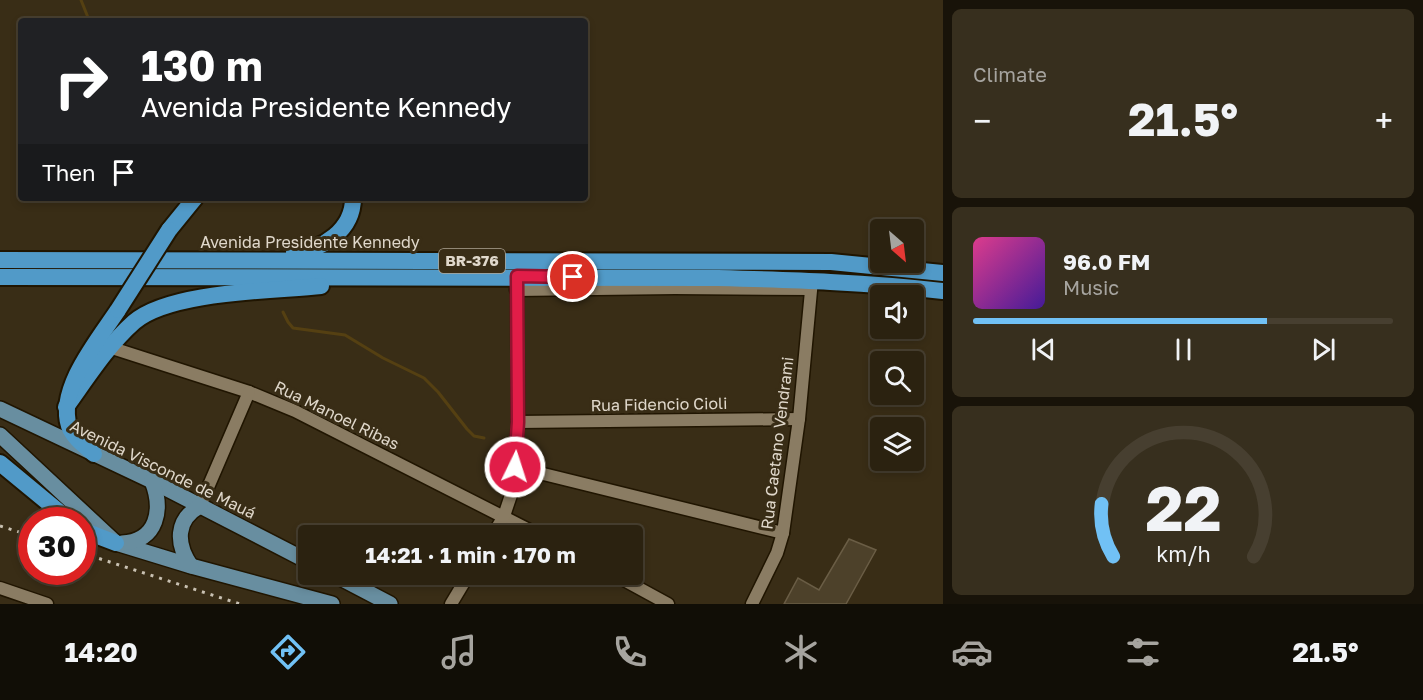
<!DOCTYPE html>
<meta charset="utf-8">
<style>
body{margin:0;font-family:"Golos Text",sans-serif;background:#372f1e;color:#f1f3f6;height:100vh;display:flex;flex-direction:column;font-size:22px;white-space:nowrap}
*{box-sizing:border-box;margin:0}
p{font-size:20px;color:#a6a49f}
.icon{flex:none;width:33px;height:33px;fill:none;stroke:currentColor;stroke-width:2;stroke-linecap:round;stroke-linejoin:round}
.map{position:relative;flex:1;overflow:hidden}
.details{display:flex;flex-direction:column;gap:9px;padding:9px;background:#181309;width:480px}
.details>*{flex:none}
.guide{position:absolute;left:18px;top:18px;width:570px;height:183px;border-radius:6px;box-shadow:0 3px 9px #0003,0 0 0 2px #473f30;background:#202124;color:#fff;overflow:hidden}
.needle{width:39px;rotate:152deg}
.fabs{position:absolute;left:870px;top:219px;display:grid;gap:12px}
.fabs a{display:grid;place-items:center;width:54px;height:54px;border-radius:6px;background:#2b2210;box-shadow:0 3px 9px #0003,0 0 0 2px #473f30;font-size:30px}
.speed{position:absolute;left:18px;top:507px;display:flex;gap:12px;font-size:30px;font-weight:700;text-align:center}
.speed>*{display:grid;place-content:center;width:78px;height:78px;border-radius:50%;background:#2b2210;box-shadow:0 3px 9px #0003,0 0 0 2px #473f30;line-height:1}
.speed .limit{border:9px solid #d22;background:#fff;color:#111}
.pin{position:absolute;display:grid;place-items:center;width:51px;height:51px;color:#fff;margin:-26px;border:3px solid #fff;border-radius:50%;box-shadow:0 2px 6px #0007}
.me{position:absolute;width:66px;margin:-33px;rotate:4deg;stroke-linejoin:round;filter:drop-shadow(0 0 4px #0008)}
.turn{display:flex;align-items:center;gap:21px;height:126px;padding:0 24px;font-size:27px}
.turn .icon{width:78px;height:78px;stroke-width:2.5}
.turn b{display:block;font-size:42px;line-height:51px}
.then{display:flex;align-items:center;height:57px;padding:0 24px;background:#0003;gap:12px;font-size:22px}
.big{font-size:45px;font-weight:700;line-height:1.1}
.details .card{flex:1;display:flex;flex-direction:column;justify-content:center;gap:9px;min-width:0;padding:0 21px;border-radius:9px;background:#372f1e}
.details .dial{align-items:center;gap:0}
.dial svg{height:156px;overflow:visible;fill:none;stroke:#473f30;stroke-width:7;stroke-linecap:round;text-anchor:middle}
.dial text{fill:#f1f3f6;stroke:none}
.song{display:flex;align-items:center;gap:18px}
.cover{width:72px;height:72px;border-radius:9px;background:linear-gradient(135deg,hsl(330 70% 55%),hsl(260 70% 35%))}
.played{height:6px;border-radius:3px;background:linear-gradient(90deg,#71c1f5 70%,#473f30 70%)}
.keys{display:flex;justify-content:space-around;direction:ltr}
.heat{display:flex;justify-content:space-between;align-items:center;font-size:33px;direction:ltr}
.trip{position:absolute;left:298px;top:525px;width:345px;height:60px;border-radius:6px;background:#2b2210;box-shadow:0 3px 9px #0003,0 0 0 2px #473f30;font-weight:700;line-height:60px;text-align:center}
.tabs{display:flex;height:96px;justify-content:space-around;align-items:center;background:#110e06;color:#a6a49f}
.tabs .icon{width:42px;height:42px}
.tabs .active{color:#71c1f5}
.tabs b{font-size:27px;color:#f1f3f6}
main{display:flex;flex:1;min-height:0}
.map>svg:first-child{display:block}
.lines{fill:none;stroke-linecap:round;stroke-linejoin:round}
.stream{stroke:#554012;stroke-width:3}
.building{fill:#4d412a;stroke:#6a5d45;stroke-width:1.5}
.minor-casing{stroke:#201501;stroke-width:15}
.major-casing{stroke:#201501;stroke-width:18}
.highway-casing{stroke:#201501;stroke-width:20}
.minor{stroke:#8a7c63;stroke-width:12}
.major{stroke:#688ea0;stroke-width:15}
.highway{stroke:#519ac8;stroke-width:16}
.rail{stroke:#c9c1b2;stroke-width:3;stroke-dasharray:3 6;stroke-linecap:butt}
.highway-bridge-casing{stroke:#201501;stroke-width:20;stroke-linecap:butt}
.highway-bridge{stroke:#519ac8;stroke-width:16}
.route-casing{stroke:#92132f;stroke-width:15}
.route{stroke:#e11d48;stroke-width:10}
.labels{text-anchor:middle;stroke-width:6;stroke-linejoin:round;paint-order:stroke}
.shield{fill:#392d16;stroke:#aea595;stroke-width:1.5}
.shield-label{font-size:15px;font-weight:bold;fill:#e0d8cb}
.street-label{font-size:16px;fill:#e0d8cb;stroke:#392d16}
</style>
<main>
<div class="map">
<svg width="943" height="604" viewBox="0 0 943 604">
<rect width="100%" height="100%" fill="#392d16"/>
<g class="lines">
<g class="stream">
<path d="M81,0L89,20"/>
<path d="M283,312L288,322L293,328L345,335L383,358L424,378L438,392L467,429L474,436L484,438"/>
</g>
</g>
<path class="building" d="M849,539L876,550L846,604H784L798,578L819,590Z"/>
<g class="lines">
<g class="minor-casing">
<g id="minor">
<path d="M516,290L675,288L811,289"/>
<path d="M109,347L249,392L295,411L541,536"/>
<path d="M518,422L799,419"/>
<path d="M515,467L783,533"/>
<path d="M200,506L249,392"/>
<path d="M492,536L504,516L511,495L515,467L518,422L517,284"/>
<path d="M613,574L668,604"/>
<path d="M0,588L47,604"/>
<path d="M451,604L469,574"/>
<path d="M752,604L777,553L783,533L799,419L812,280"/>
</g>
</g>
<g class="major-casing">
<g id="major">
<path d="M0,409L152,481L309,562"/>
<path d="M0,435L116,543L191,566L332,604"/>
<path d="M122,543C158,541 163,509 152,481"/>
<path d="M191,566C176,544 175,520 200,506"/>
<path d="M333,574L390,604"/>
</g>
</g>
<g class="highway-casing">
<g id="highway">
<path d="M169,230L195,198"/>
<path d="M294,252C323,250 353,230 353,198"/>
<path d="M0,260L831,262L943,273"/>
<path d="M0,277L717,278C792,280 868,282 943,291"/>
<path d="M66,407C87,378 107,346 134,322C170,291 273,291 321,286"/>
<path d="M94,454C85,446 73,438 69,426C57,389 98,340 118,310"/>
<path d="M0,463L69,520"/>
<path d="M82,530L116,543"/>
</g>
</g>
<use href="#minor" class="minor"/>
<use href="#major" class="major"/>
<use href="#highway" class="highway"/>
<g class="rail">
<path d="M0,526L32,536"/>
<path d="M82,553L240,604"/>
</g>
<g class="highway-bridge-casing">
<path id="highway-bridge" d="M118,310L169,230"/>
</g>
<use href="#highway-bridge" class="highway-bridge"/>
</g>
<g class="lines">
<g class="route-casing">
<path id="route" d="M515,467L518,422L517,276L573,277"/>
</g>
<use href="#route" class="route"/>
</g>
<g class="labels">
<rect class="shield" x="439" y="249" width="66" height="24" rx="4.5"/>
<g class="shield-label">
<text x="472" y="266">BR-376</text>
</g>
<g class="street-label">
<text x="310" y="248">Avenida Presidente Kennedy</text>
<text transform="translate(659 404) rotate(-1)" y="6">Rua Fidencio Cioli</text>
<text transform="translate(337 415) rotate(26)" y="6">Rua Manoel Ribas</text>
<text transform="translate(777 443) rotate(-83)" y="6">Rua Caetano Vendrami</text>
<text transform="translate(163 469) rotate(26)" y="6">Avenida Visconde de Mauá</text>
</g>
</g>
</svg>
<div class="fabs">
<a><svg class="needle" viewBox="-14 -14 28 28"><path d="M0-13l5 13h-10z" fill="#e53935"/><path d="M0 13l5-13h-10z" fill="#a6a49f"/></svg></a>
<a><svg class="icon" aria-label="sound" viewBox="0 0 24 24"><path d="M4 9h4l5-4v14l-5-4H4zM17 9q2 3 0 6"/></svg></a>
<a><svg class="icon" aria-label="search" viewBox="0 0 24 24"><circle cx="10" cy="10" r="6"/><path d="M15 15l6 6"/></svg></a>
<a><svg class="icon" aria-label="layers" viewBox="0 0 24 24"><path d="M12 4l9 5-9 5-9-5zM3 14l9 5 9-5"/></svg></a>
</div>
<div class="speed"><div class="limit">30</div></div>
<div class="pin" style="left:573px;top:277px;background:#d93025"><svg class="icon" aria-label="arrive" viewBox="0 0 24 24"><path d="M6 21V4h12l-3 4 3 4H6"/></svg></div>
<svg class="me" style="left:515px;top:467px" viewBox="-20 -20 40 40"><circle r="17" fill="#e11d48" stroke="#fff" stroke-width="3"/><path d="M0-11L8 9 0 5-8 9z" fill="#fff"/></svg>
<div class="trip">14:21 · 1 min · 170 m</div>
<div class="guide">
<div class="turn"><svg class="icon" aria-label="right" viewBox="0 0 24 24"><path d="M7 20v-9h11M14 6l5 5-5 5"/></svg><div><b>130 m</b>Avenida Presidente Kennedy</div></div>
<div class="then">Then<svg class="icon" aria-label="arrive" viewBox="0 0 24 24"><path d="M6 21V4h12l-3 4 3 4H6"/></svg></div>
</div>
</div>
<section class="details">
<div class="card"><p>Climate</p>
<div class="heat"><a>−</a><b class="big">21.5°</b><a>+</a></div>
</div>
<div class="card">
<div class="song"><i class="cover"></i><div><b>96.0 FM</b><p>Music</p></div></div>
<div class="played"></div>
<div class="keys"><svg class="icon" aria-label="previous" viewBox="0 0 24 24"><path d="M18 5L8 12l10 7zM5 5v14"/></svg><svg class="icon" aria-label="pause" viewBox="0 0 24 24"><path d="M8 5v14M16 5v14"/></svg><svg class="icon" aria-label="next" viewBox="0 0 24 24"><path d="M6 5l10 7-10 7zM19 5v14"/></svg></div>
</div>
<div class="card dial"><svg viewBox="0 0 100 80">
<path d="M14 69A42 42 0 1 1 86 69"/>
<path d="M14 69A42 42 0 0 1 8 42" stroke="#71c1f5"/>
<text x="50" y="56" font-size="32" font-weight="700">22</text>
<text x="50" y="72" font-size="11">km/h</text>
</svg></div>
</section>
</main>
<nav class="tabs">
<b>14:20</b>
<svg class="icon active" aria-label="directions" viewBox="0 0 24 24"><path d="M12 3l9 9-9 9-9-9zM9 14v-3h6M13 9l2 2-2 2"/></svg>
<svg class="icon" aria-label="music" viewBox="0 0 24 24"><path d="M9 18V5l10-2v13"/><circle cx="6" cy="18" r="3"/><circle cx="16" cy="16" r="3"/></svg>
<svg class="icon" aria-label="phone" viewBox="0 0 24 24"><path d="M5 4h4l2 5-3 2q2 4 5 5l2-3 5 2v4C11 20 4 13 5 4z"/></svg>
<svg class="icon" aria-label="climate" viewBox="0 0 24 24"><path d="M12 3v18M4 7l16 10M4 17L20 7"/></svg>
<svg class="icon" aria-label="car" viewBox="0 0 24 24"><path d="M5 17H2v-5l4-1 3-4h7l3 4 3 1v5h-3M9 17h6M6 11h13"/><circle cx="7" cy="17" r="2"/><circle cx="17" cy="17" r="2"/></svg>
<svg class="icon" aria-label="filters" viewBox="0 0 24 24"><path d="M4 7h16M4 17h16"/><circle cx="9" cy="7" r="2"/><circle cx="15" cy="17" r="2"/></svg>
<b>21.5°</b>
</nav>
